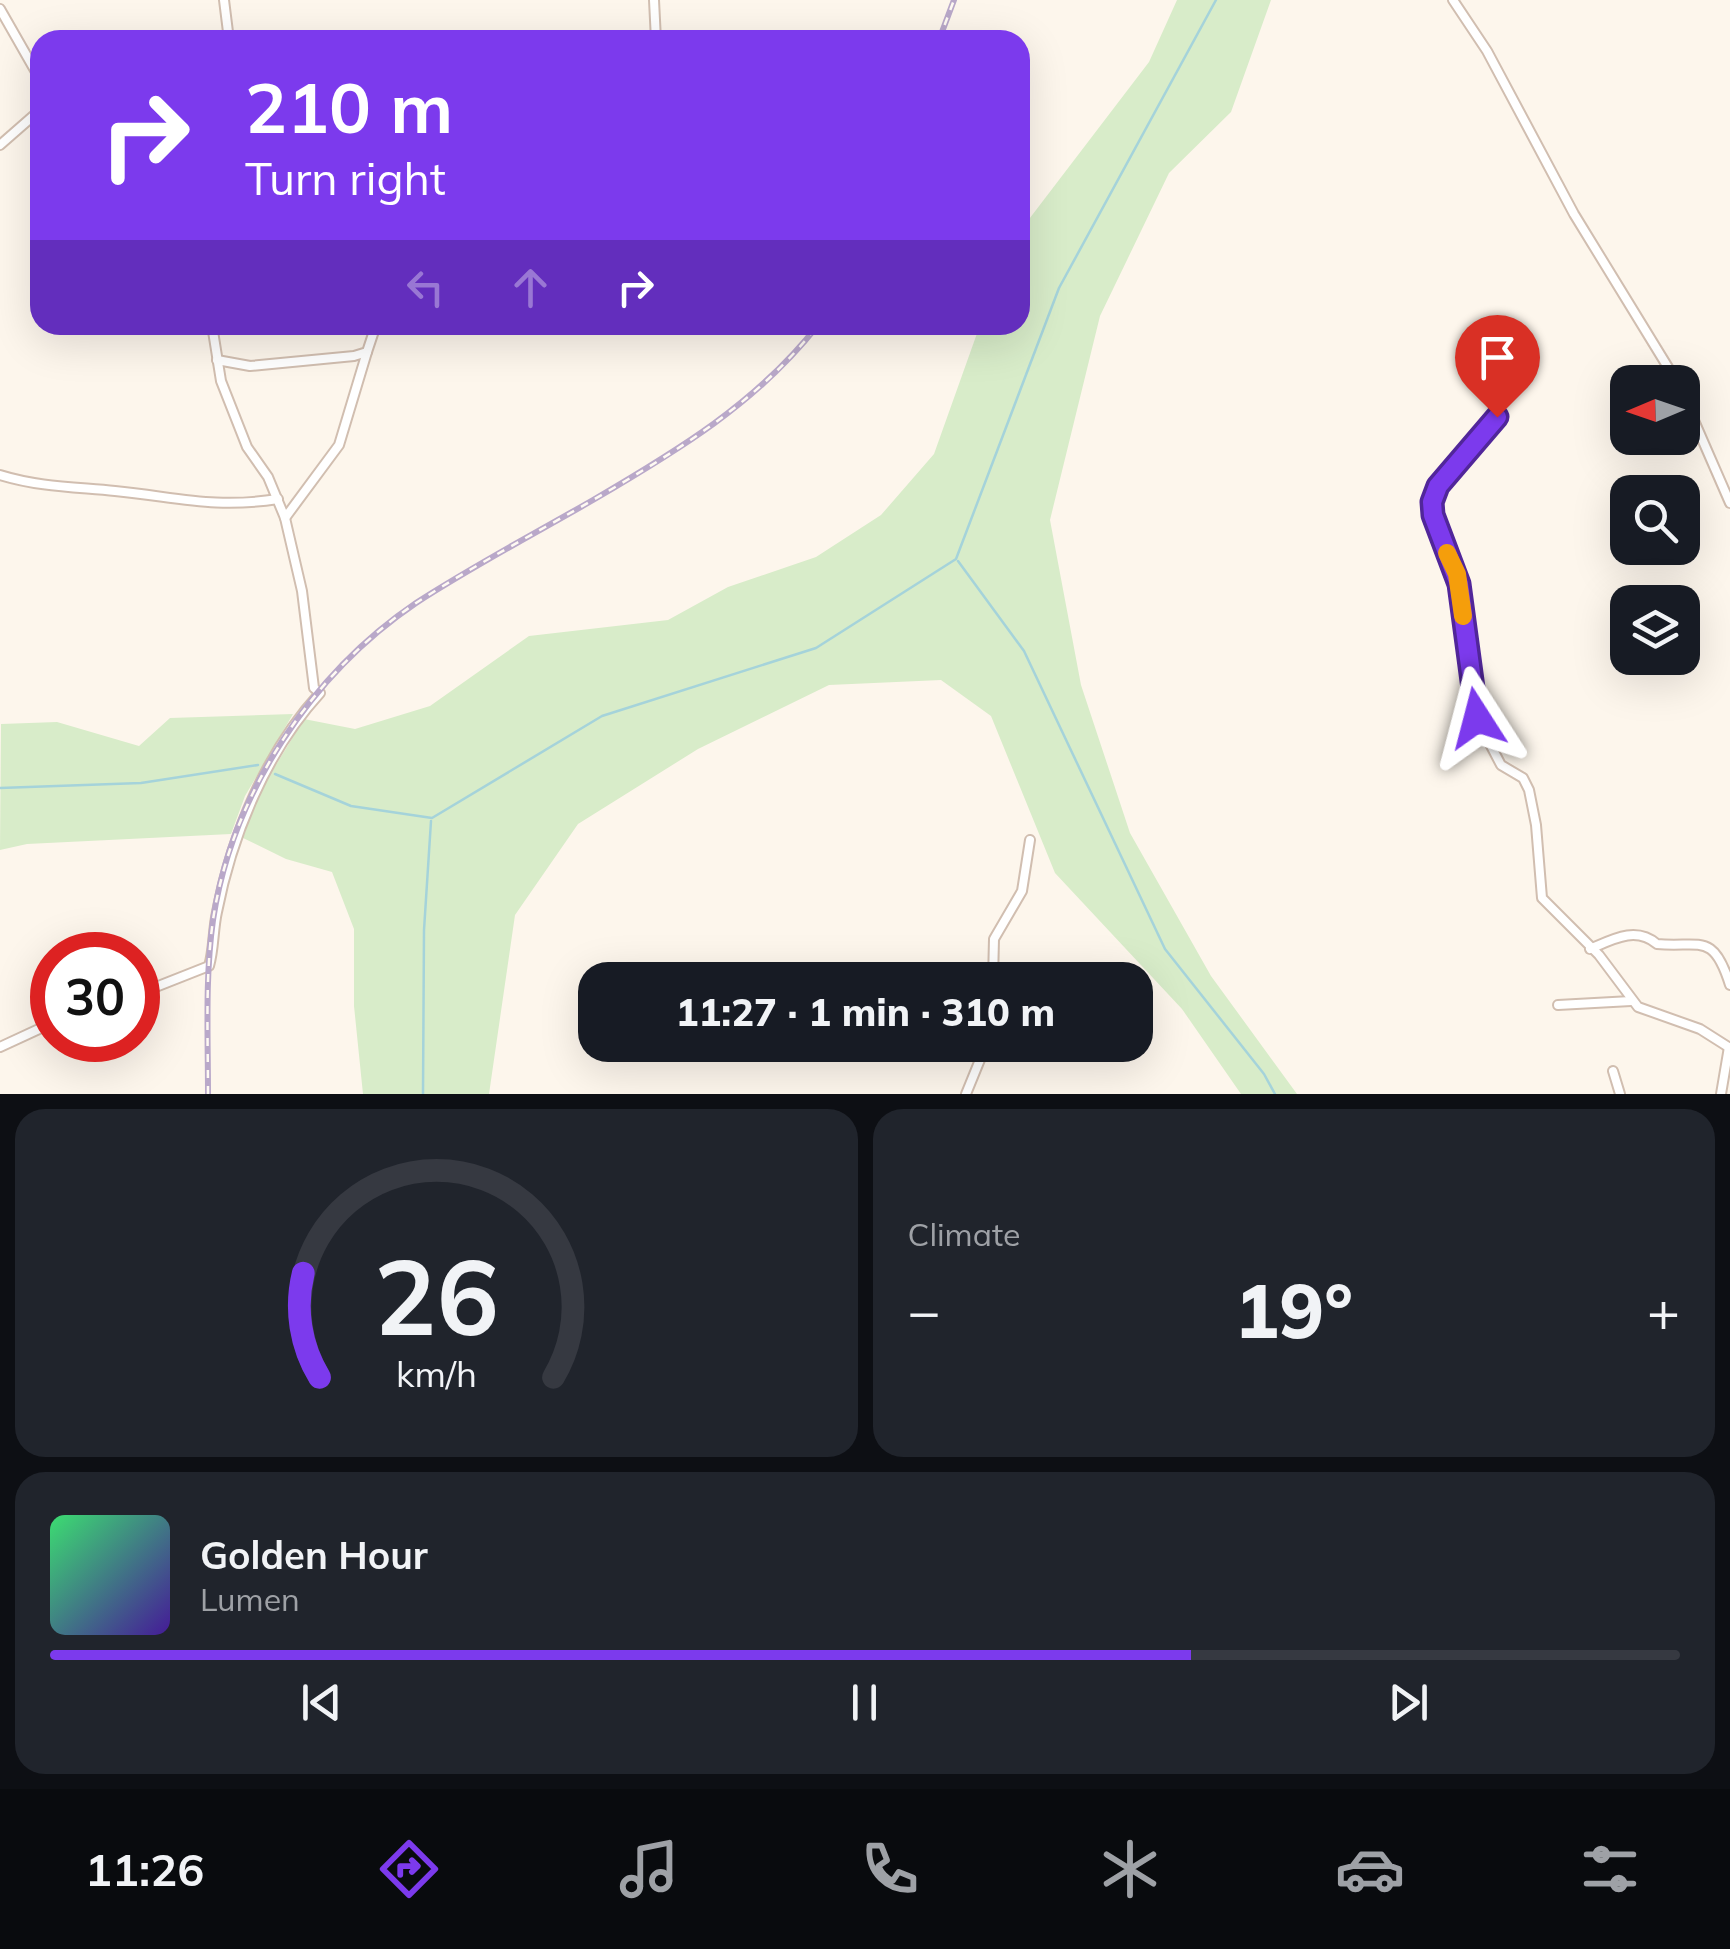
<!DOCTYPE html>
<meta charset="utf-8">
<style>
body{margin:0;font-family:Mulish,sans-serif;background:#20242c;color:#f1f3f6;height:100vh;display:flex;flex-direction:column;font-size:38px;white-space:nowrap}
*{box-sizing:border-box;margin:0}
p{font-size:32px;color:#9ea1a6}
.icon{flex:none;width:55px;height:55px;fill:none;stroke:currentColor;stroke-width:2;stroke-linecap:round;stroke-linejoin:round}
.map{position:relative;height:1094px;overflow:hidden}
.panel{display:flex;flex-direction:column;gap:15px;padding:15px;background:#0d0f14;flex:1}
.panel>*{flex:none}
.hud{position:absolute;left:30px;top:30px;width:1000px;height:305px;border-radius:30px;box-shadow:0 10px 40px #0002;background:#7c3aed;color:#fff;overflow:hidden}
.needle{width:65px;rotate:268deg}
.tools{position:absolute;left:1610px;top:365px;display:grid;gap:20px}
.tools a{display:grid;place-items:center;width:90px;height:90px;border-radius:20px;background:#171b24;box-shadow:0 10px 40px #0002;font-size:50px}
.speed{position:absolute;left:30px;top:932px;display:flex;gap:20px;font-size:50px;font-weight:700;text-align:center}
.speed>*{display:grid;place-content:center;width:130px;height:130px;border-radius:50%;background:#171b24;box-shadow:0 10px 40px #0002;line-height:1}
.speed .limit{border:15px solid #d22;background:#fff;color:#111}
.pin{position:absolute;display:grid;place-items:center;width:85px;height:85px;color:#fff;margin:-102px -42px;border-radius:50% 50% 50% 0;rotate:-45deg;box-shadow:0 0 10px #0007}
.pin .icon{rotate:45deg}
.me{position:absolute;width:110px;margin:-55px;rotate:351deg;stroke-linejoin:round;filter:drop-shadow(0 0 8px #0008)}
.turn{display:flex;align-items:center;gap:35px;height:210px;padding:0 50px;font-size:45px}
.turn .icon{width:130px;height:130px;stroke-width:2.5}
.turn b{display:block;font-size:70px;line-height:85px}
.lanes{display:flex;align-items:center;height:95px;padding:0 50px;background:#0003;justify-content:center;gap:50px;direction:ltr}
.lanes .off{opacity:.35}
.big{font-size:75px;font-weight:800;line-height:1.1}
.panel .widget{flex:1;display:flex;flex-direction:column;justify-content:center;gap:15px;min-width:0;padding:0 35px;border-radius:30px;background:#20242c}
.panel .dial{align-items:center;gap:0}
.dial svg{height:260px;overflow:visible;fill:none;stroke:#363941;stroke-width:7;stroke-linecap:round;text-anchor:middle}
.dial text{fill:#f1f3f6;stroke:none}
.song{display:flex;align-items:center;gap:30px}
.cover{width:120px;height:120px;border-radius:15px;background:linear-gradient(135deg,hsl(140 70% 55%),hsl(260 70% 35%))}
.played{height:10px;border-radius:5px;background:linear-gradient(90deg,#7c3aed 70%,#363941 70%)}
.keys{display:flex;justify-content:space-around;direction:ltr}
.heat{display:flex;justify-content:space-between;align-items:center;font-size:55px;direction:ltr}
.panel .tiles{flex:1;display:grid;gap:15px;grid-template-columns:1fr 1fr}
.widget:last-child{grid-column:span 2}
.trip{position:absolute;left:578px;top:962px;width:575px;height:100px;border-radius:30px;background:#171b24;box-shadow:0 10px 40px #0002;font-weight:800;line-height:100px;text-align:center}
.menu{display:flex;height:160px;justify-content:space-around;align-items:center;background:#090b0e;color:#9ea1a6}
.menu .icon{width:70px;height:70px}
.menu .selected{color:#7c3aed}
.menu b{font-size:45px;color:#f1f3f6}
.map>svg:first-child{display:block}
.green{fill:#d8ecc9}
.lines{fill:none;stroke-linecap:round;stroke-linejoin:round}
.stream{stroke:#a5d3da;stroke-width:2.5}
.street-casing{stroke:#d1beb0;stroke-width:12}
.street{stroke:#fff;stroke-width:8}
.rail-casing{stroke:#b9a8c9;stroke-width:6}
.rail{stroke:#fffaf3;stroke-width:2.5;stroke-dasharray:8;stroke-linecap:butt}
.route-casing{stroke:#51269a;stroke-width:25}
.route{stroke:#7c3aed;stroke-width:18}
.slow{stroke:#f59e0b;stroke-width:18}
</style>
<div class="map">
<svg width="1730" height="1094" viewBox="0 0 1730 1094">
<rect width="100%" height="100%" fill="#fdf6ec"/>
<g class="green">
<path d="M1177,0H1271L1231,112L1169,173L1100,316L1050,520L1081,685L1130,833L1211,976L1297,1094H1241L1182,1009L1055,873L991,716L941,680L829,685L698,749L578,824L515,915L489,1094H363L354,1006V929L332,872L286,859L241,837L254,801L304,719L355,729L430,706L529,636L668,620L728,587L816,557L881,515L934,454L980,325H1020V231L1149,62Z"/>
<path d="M293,714L245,796L231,834L27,844L0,850L1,724L57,722L139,746L170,718Z"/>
</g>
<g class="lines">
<g class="stream">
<path d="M958,561L1024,651L1165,949L1264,1074L1275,1094"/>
<path d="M275,774L351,806L432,818L602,716L816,648L956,559L1059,288L1216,0"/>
<path d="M0,788L141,783L258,765"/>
<path d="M423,1094L424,930L431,821"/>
</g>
<g class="street-casing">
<g id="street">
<path d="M224,0L229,40"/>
<path d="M654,0L656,40"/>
<path d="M1453,0L1487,51L1574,214L1677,382"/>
<path d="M0,9L40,79"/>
<path d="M0,145L40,110"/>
<path d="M217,360L250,366L354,356L367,352L376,325"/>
<path d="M1682,393L1730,503"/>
<path d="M1499,413L1484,437L1438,486L1433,515L1457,574L1477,719L1501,765L1523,778L1529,790L1536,825L1542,898L1599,955L1638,1007L1700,1029L1730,1048"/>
<path d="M0,475C39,487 75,487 115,491C177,497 214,509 278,499"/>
<path d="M285,518L339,445L367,352"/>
<path d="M1590,949C1613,939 1636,926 1657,944C1700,948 1713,931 1730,985"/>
<path d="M993,980L994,939L1022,891L1030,840"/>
<path d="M138,994L209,966C214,949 213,930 217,912C232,835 266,752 320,693L314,688L302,591L285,518L268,477L247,447L221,381L212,325"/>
<path d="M1558,1005L1631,1001"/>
<path d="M0,1047L52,1023"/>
<path d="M1613,1071L1620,1094"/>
<path d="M966,1094L986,1045"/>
<path d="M1721,1094L1729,1047"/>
</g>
</g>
<use href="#street" class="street"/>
<g class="rail-casing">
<g id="rail">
<path d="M939,40L954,0"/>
<path d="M208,1094C208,1036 205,977 213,920C232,794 311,674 416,603C473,566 534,534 593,500C677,451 757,403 818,325"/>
</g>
</g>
<use href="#rail" class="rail"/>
</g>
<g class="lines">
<g class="route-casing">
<path id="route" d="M1477,718L1459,584L1433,515L1432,502L1438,486L1497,417"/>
</g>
<use href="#route" class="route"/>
<path class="slow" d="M1447,553L1457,574L1463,616"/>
</g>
</svg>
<div class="tools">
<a><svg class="needle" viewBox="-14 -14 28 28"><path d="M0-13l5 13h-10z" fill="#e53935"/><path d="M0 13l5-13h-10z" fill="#9ea1a6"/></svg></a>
<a><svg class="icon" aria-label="search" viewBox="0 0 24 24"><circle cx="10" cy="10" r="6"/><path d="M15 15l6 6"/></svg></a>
<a><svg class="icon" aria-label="layers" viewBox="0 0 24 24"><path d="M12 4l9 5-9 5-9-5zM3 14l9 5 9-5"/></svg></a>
</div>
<div class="speed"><div class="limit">30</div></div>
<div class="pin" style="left:1497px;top:417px;background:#d93025"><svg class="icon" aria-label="arrive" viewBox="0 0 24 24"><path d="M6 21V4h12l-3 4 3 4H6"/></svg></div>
<svg class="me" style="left:1477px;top:718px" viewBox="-20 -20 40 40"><path d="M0-17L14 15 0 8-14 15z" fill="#7c3aed" stroke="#fff" stroke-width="4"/></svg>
<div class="trip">11:27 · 1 min · 310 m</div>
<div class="hud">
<div class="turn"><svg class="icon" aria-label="right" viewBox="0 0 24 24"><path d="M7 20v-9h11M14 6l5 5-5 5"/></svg><div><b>210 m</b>Turn right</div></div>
<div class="lanes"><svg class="icon off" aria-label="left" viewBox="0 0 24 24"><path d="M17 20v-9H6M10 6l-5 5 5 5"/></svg><svg class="icon off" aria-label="ahead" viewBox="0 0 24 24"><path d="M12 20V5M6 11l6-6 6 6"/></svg><svg class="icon" aria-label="right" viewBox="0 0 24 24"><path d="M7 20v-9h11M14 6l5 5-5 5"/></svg></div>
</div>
</div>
<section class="panel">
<div class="tiles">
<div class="widget dial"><svg viewBox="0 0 100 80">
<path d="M14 69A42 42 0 1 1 86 69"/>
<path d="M14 69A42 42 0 0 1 9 37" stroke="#7c3aed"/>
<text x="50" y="56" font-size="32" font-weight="700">26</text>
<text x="50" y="72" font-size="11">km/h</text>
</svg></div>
<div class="widget"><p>Climate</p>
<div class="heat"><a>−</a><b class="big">19°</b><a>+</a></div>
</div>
<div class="widget">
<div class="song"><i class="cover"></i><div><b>Golden Hour</b><p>Lumen</p></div></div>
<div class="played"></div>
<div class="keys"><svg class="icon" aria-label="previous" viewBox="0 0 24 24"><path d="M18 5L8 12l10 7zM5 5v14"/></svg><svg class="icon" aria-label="pause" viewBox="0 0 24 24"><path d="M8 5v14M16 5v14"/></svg><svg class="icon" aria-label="next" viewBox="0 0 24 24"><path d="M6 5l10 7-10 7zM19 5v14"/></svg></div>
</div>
</div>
</section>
<nav class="menu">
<b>11:26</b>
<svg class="icon selected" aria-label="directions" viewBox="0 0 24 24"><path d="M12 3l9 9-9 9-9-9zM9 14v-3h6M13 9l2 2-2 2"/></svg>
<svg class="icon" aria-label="music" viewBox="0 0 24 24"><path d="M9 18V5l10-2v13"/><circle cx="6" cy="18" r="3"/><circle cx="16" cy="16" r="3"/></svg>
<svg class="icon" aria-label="phone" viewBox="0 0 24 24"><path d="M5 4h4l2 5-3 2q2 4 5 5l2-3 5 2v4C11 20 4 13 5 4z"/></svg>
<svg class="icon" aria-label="climate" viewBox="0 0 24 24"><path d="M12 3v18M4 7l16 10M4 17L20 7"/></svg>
<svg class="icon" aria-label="car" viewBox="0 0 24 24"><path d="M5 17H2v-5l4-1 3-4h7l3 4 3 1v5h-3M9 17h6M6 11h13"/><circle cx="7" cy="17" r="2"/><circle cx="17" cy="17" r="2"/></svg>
<svg class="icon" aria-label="filters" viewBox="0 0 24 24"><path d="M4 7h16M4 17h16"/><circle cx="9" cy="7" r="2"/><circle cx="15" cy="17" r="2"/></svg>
</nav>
